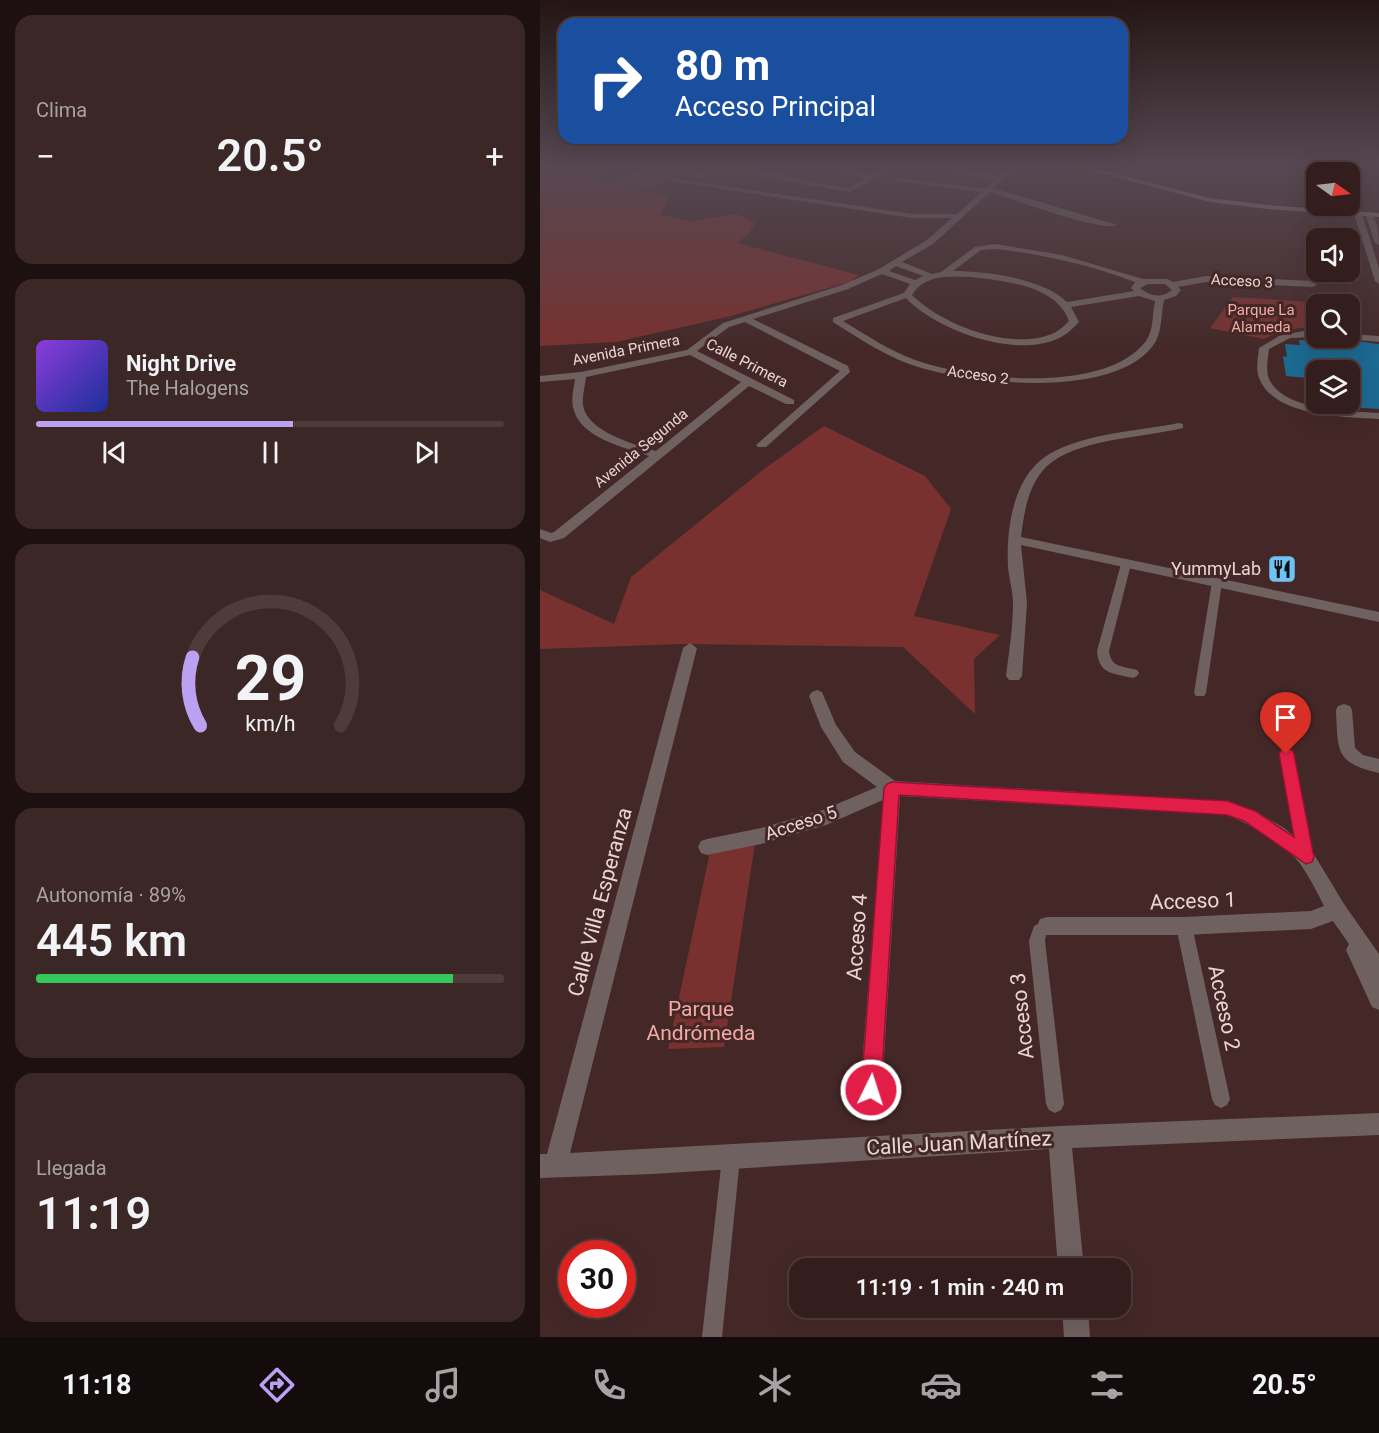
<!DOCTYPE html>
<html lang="es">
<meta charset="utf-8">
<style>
body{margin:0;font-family:Roboto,sans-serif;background:#3b2726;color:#f1f3f6;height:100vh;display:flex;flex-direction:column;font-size:22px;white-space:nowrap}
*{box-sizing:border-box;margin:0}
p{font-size:20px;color:#a9a2a4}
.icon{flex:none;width:33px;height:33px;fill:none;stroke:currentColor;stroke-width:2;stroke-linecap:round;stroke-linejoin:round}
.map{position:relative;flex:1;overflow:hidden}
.side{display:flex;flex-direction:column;gap:15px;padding:15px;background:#1c1010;width:540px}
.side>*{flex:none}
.top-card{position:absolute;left:18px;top:18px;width:570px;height:126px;border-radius:18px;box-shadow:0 6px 24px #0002,0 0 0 2px #4e3c3b;background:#1a4fa0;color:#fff;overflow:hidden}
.needle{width:39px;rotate:104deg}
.fabs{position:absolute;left:766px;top:162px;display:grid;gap:12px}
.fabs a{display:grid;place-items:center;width:54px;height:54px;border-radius:12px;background:#331e1d;box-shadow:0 6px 24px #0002,0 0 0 2px #4e3c3b;font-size:30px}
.speed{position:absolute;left:18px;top:1240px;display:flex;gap:12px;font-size:30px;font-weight:700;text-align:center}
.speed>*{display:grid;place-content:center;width:78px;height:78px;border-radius:50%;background:#331e1d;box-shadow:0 6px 24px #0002,0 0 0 2px #4e3c3b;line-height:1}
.speed .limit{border:9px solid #d22;background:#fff;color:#111}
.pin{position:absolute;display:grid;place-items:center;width:51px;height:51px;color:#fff;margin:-62px -26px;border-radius:50% 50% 50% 0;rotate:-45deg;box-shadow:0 0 6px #0007}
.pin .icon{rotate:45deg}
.me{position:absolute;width:66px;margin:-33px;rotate:4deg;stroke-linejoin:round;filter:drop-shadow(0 0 4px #0008)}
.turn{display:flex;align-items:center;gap:21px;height:126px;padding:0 18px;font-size:27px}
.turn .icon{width:78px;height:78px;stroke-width:2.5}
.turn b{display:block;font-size:42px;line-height:51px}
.big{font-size:45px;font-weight:600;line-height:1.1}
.side .card{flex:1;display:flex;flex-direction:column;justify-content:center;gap:9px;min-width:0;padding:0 21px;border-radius:18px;background:#3b2726}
.side .dial{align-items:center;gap:0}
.dial svg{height:156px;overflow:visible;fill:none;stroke:#4e3c3b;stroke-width:7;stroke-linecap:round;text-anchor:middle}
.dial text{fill:#f1f3f6;stroke:none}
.song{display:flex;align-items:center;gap:18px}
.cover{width:72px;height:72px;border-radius:9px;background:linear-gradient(135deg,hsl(270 70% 55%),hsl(230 70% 35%))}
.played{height:6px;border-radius:3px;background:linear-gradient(90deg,#bca0f2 55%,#4e3c3b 55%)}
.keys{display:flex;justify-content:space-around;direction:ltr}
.heat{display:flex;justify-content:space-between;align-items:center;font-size:33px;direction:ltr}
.charge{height:9px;border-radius:4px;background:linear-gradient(90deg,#34c759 89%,#4e3c3b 0)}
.trip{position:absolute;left:249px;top:1258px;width:342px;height:60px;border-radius:18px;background:#331e1d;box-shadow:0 6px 24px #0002,0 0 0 2px #4e3c3b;font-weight:600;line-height:60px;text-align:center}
.tabs{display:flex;height:96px;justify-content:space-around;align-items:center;background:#140c0c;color:#a9a2a4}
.tabs .icon{width:42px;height:42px}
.tabs .current{color:#bca0f2}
.tabs b{font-size:27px;color:#f1f3f6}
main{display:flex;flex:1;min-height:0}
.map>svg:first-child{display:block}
.green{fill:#78312f}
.building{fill:#1c6991}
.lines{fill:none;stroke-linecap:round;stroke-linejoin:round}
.lane{fill:#6f615f;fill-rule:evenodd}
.street{fill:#6f615f;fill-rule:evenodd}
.secondary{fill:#927b79;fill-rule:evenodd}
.route{fill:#e11d48;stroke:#92132f;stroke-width:1.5}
.labels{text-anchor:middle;stroke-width:6;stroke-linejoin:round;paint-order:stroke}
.far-street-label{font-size:15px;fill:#e9d6d4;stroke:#442827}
.far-park-label{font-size:15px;fill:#f4a9a4;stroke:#442827}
.poi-label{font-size:18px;fill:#e9d6d4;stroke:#442827;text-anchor:end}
.street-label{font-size:18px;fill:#e9d6d4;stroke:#442827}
.near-street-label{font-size:21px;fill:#e9d6d4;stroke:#442827}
.near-park-label{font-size:21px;fill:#f4a9a4;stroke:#442827}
</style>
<main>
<section class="side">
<div class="card"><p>Clima</p>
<div class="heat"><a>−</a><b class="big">20.5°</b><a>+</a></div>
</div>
<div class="card">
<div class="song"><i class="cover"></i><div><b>Night Drive</b><p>The Halogens</p></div></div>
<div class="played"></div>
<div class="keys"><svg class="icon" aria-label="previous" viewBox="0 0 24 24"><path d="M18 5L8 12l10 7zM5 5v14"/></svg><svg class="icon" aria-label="pause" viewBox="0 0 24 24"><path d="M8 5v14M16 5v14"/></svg><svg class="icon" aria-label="next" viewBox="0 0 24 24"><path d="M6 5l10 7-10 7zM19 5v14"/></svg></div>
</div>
<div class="card dial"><svg viewBox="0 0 100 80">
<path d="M14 69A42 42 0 1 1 86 69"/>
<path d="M14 69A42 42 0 0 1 10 34" stroke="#bca0f2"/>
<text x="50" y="56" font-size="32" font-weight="700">29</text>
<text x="50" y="72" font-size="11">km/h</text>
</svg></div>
<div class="card"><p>Autonomía · 89%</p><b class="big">445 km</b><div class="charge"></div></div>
<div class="card"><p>Llegada</p><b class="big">11:19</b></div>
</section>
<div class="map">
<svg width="839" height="1337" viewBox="0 0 839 1337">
<rect width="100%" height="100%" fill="#442827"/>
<g class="green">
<path d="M0,164H70L57,182L74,185L68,183L113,164L165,172L179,164H192L189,166L269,185L182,172L163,182L145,176L133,177L108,189L82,185L129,197L120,215L152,221L196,214L215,223L209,234L197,243L319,275L309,282L191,316L76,342L0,346Z"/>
<path d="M693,297L784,303V304H777V330L760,328L741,331L724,339L670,328Z"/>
<path d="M284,426L385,476L411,509L374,616L460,635L434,659L435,714L363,647L143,644L0,649V590L74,624L91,577L224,469Z"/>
<path d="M215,843L184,1047L128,1049L170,852Z"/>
</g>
<path class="building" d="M794,338L839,344V409L810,407V370H777V379L746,376L743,356L747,357L745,344L760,345L759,340L795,341Z"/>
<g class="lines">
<g class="lane">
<path d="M359,178L448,189L451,191L448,193L357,181Z"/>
<path d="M586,561L591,564L569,651C571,668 583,666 597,670L599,673L597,676L593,678C573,673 559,675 557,651L581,564Z"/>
<path d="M677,578L682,582L666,693L664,696H656L654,693L672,582Z"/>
<path d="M746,749L751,750L753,754L773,857L771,862L766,864L761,862L759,857L739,754L741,750Z"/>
<path d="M507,919L512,921L515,926L512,931L506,935L505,941L524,1104L521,1110L515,1113L509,1110L506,1104L489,941L494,926Z"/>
<path d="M644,919L649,921L652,926L690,1099L687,1105L681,1108L675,1105L672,1099L636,926L639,921Z"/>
<path d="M191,1149L198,1151L200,1158L182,1337H162L182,1158L184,1151Z"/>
</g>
<g class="street">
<path d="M140,164H149L138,168Z"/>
<path d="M198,164L262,180L309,188L326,178L272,164H285L331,176L351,164H360L310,192L262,184L189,165Z"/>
<path d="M383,164H398L458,176L472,164H479L453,188L577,225C564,233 470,198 450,192L393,244L362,262L392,274L401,272L435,247L455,244L522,255L603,279H627L633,282L666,276L773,281L777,284L773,287L666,282L638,287L641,290L636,296L624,300C621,314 622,329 616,341C580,402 425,384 369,364C342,354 317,337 293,322V318L364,293L370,284L342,274L308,289L213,319L308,366L310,372L226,447H218L216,445L300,371L205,322L189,327L157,351L254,400V404H246L209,386L24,538L10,542L0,538V529L11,533L14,532L109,456C84,447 39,438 33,407C31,398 34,387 35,379L0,382V376L41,372L147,350L183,323L302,285L339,269L387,240L412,218H372L132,181L130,178L372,214H417L455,180ZM455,249C502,254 551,265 595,282L591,288L594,291L527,302C503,278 445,271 413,271L441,250ZM356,266L383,276L375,280L349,271ZM431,277C464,281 516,285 529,321C525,325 520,330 514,333C472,352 402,325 372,295C385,274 409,276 431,277ZM608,284H625L632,290C621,299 610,296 600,288ZM599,296L615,301C612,313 614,330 606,341C565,395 432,380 375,360C350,351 326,335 303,321L366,298C397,331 480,361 523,336C528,333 533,328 537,324L539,322L531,307ZM150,355L201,382L116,451C94,444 47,432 43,405C42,396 45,386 46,377Z"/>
<path d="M818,212L822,214L839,268V284L835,281L814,214Z"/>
<path d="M829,212C838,219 839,234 839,245L835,243L825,214Z"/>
<path d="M763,331H777V337L750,338L729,349C728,359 725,372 730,381C747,411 809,411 839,413V419C805,417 736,417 720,380C715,371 718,358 719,348L739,336Z"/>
<path d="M810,334L839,336V342L807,339L806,338H810Z"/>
<path d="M639,423L643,424V428C604,438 535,438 505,468C488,486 484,513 481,537L839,612V622L481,545L487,603L482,676L479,680H469L466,676C469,652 473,628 473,603C473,591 469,579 468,567C466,528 473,474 511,453C548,433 598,431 639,423Z"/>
<path d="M150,643L157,648L30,1153L520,1126L839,1113V1135L532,1148L544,1269H518L509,1149L113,1174L0,1178V1154H7L143,648Z"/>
<path d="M277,690L282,692L296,725L315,752L355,781L688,801L715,811L744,828L772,851L804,904L839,954V1010L832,1007L806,950L809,944L793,921L771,929L644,935H507L500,933L497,926L500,919L507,917H644L771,911L784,906C777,892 770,878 761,865C747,845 710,824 687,815L360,796L342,1090L339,1098L331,1101L323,1098L320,1090L343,800L286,825L221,844L167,855L161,853L158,847L161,841L167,839L221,828L283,810L337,787L303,762L281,727L269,696L272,692Z"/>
<path d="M804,704L810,706L812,710L815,748L823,755L839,759V773C795,763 798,751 796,710L798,706Z"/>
<path d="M522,1308H548L550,1337H524Z"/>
</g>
<path class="secondary" d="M526,164H539L670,198L728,205L839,213V217L728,209L670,202Z"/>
</g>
<linearGradient id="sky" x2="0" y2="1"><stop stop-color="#251615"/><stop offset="0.47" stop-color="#564852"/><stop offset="1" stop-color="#564852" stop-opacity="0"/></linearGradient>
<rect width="839" height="352" fill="url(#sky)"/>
<path class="route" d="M746,748L752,750L754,754L774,857L772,862L766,864L704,821L687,815L359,795L341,1090L338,1097L331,1100L324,1097L321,1090L344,788L347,784L352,782L688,801L715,811L754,837L739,754L741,750Z"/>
<defs>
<g id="restaurant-square" transform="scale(1.5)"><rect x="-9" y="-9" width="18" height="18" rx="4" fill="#6fc2f4" stroke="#442827"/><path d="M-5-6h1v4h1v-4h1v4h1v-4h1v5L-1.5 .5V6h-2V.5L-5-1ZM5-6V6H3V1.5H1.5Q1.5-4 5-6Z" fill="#111"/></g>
</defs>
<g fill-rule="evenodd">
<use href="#restaurant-square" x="742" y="569"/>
</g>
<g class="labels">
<g class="far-street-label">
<text transform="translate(702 281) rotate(3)" y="5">Acceso 3</text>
<text transform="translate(86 350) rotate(-11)" y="5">Avenida Primera</text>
<text transform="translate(207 363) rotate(27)" y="5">Calle Primera</text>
<text transform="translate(438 375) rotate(8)" y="5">Acceso 2</text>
<text transform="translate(101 448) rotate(-39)" y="5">Avenida Segunda</text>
</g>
<g class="far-park-label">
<text x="721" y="315">Parque La<tspan x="721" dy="17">Alameda</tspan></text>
</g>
<g class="poi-label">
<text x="721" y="575">YummyLab</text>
</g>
<g class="street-label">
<text transform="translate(261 823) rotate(-18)" y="6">Acceso 5</text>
</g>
<g class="near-street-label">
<text transform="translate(653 901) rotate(-2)" y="7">Acceso 1</text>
<text transform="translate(60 902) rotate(-75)" y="7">Calle Villa Esperanza</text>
<text transform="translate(317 937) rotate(-86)" y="7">Acceso 4</text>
<text transform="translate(684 1008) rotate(78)" y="7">Acceso 2</text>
<text transform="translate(482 1016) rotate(-96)" y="7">Acceso 3</text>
<text transform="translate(419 1143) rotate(-3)" y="7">Calle Juan Martínez</text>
</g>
<g class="near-park-label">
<text x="161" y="1016">Parque<tspan x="161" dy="24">Andrómeda</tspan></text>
</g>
</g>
</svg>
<div class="fabs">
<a><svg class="needle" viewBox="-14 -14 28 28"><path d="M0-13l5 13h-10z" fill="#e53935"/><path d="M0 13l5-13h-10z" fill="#a9a2a4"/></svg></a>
<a><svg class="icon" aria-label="sound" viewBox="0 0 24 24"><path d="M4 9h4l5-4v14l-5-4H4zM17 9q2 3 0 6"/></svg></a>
<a><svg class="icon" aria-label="search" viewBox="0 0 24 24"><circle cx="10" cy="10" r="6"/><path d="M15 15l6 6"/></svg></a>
<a><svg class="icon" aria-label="layers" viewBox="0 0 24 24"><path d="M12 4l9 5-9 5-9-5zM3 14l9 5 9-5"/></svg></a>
</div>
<div class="speed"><div class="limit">30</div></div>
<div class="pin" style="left:746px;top:754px;background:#d93025"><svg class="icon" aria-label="arrive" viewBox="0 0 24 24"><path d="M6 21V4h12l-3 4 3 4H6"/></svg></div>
<svg class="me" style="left:331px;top:1090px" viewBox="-20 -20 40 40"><circle r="17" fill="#e11d48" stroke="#fff" stroke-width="3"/><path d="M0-11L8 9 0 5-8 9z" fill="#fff"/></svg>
<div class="trip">11:19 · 1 min · 240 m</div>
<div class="top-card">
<div class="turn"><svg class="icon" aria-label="right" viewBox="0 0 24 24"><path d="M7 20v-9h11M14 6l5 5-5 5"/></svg><div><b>80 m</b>Acceso Principal</div></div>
</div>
</div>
</main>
<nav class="tabs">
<b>11:18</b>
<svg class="icon current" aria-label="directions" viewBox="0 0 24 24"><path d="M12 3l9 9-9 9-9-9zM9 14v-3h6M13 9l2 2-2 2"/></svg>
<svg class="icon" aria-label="music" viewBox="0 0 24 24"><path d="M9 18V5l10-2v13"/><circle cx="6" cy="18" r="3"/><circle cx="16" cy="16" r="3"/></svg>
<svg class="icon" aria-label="phone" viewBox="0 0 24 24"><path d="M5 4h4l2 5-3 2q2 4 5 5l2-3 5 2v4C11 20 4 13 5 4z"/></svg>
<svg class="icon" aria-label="climate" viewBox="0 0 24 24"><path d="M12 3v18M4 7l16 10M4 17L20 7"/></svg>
<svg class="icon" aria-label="car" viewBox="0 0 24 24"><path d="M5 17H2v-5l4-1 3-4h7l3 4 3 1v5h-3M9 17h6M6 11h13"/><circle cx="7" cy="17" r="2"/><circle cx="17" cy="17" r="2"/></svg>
<svg class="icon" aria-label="filters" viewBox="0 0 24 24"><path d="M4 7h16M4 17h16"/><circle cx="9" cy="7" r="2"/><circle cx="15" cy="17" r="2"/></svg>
<b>20.5°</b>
</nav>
